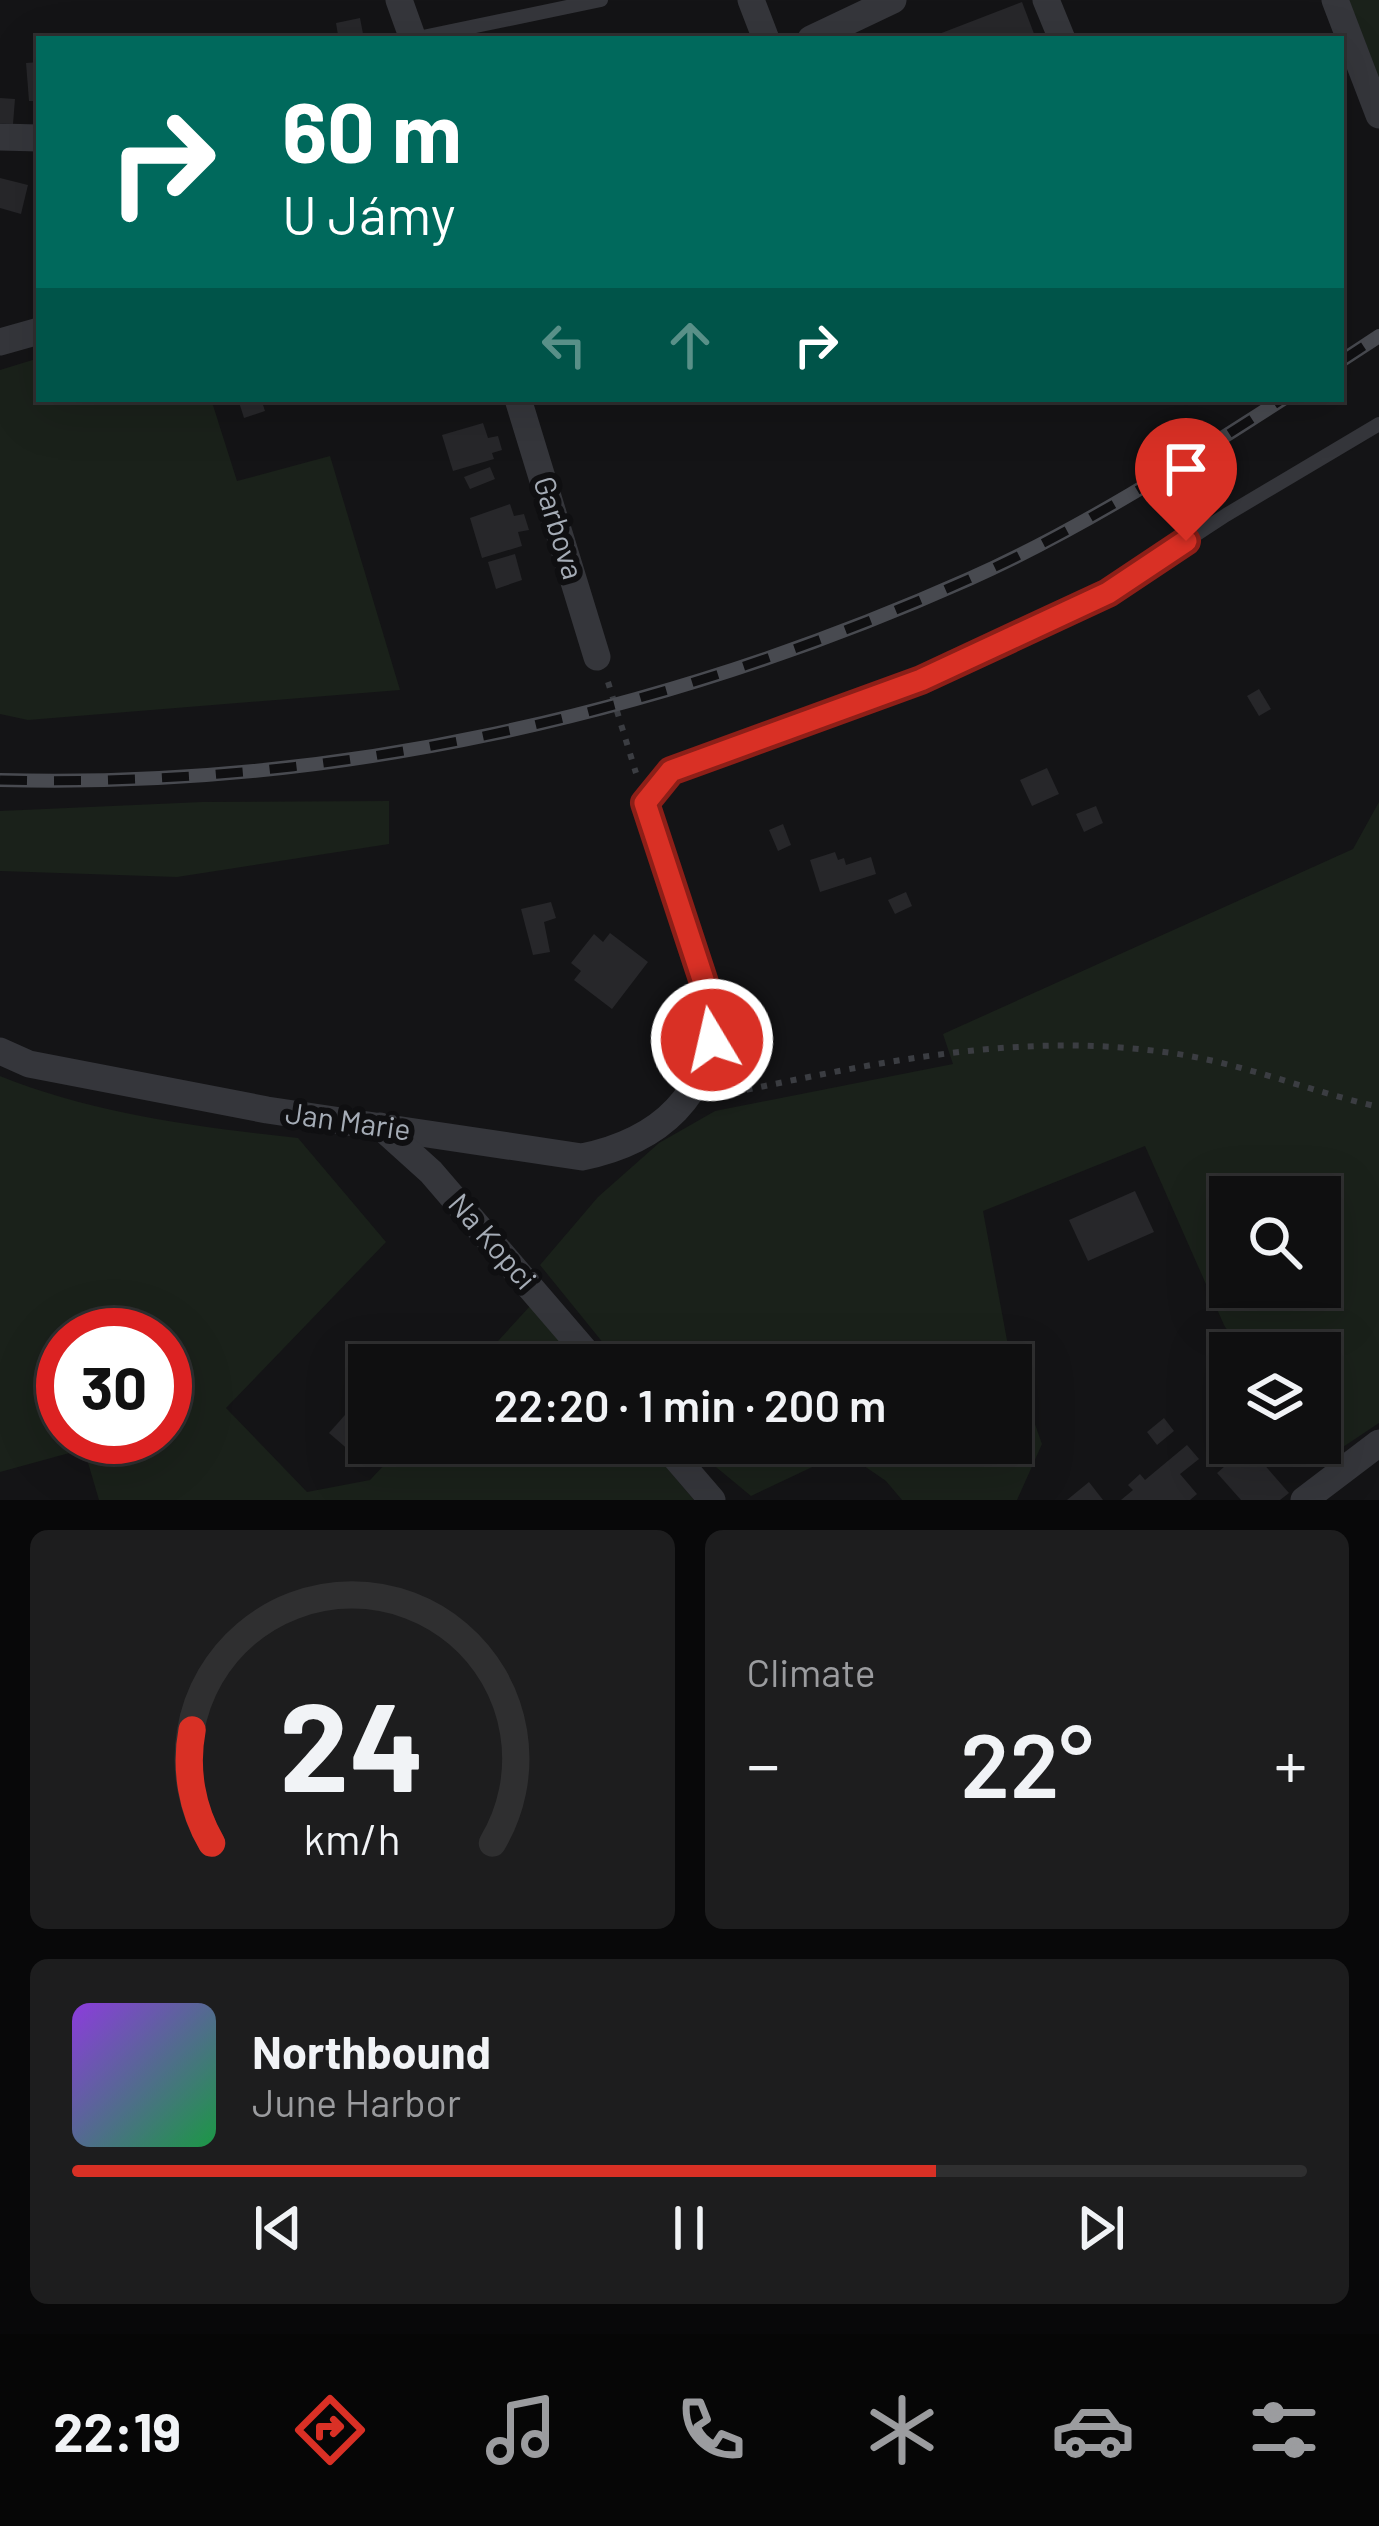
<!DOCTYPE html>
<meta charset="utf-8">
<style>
body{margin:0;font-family:Barlow,sans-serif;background:#1d1d1e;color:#f1f3f6;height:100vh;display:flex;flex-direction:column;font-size:45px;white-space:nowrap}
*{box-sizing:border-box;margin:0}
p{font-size:39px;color:#9b9c9f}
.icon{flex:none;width:66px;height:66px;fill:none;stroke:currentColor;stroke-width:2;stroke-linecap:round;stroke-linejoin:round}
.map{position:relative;height:1500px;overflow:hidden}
.panel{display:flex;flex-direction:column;gap:30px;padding:30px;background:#080809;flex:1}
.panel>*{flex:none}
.top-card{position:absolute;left:36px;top:36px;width:1308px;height:366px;border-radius:0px;box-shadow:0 12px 48px #0002,0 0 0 3px #2f2f30;background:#00695c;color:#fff;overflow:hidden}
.controls{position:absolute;left:1209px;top:1176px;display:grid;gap:24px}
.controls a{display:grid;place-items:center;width:132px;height:132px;border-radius:0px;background:#0f0f10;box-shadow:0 12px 48px #0002,0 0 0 3px #2f2f30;font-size:60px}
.speed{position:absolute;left:36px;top:1308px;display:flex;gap:24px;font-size:60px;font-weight:700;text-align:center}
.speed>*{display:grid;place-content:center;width:156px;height:156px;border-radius:50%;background:#0f0f10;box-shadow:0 12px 48px #0002,0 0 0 3px #2f2f30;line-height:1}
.speed .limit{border:18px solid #d22;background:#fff;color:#111}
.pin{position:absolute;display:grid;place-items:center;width:102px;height:102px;color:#fff;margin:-123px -51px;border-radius:50% 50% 50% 0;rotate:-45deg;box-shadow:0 0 12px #0007}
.pin .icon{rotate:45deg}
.me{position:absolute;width:132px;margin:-66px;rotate:351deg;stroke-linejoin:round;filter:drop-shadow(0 0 9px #0008)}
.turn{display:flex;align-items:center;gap:42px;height:252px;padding:0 48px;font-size:54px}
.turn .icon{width:156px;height:156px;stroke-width:2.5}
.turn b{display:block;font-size:84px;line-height:102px}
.lanes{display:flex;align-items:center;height:114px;padding:0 48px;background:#0003;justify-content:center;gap:60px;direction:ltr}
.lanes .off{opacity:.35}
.big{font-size:90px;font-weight:600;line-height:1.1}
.panel .tile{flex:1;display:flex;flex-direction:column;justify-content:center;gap:18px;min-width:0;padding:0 42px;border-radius:18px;background:#1d1d1e}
.panel .dial{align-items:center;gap:0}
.dial svg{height:312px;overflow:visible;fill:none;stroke:#2f2f30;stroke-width:7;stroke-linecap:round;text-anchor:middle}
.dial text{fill:#f1f3f6;stroke:none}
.song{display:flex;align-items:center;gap:36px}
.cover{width:144px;height:144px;border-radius:18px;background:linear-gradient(135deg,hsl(270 70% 55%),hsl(140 70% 35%))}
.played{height:12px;border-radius:6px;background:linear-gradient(90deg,#d93025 70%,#2f2f30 70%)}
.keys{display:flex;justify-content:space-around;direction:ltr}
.heat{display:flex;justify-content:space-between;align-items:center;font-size:66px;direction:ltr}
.panel .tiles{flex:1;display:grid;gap:30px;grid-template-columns:1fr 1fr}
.tile:last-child{grid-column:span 2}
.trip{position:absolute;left:348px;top:1344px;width:684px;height:120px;border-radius:0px;background:#0f0f10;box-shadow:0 12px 48px #0002,0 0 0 3px #2f2f30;font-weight:600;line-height:120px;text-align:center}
.tab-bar{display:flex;height:192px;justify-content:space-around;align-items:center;background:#060606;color:#9b9c9f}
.tab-bar .icon{width:84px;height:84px}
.tab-bar .current{color:#d93025}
.tab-bar b{font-size:54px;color:#f1f3f6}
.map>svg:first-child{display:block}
.green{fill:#1a211a;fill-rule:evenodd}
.building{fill:#27272a}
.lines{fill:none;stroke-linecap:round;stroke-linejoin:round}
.path{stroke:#3b3d42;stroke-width:6;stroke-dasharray:6 9;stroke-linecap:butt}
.lane{stroke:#35363b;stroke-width:14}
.street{stroke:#35363b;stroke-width:27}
.rail-casing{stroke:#484a50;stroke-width:14}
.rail{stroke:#0f0f11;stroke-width:9;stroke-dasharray:27;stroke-linecap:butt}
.route-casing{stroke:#8d1f18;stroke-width:30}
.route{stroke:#d93025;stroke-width:21}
.labels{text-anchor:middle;stroke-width:12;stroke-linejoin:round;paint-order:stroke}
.street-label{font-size:30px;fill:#a5acb6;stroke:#0f0f11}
</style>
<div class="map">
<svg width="1379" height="1500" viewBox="0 0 1379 1500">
<rect width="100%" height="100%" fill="#141416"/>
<g class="green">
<path d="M1349,0H1379V78Z"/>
<path d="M39,358V399H211L237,481L330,456L400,690L28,720L0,714V370Z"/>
<path d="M389,801V844L177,877L0,871V811L202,802Z"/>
<path d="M1379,802V1423L1322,1461L1309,1443H1320V1353H1242L1224,1325L1145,1146L983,1211L1009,1351L1042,1444L1017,1500H902L886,1481L844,1452L751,1496L687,1443H1011V1365H621L540,1265L598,1197L659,1143L715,1111L953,1064L943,1034L1353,849ZM1320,1197V1287H1230V1197Z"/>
<path d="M0,1076C94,1114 198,1127 298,1138L386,1242L226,1408L307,1492L370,1480L405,1443H646L694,1500H99L84,1449L0,1472ZM63,1335H165V1437H63Z"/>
<path d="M531,1305L581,1365H476Z"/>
</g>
<g class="building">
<path d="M1022,2L1036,39H941L939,34Z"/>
<path d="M360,18L364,39H327L338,35L336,23Z"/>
<path d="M39,62V101H29L26,63Z"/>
<path d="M0,98L15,99L13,124L0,123Z"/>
<path d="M0,178L28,185L21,214L0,208Z"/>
<path d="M238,399H261L265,411L244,418Z"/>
<path d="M483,423L488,438L498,436L502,450L492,453L494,459L453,471L442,435Z"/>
<path d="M490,467L495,479L470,489L464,477Z"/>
<path d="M510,504L514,516L524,514L529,530L518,532L522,546L482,558L470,518Z"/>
<path d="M515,554L522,580L496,589L488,562Z"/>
<path d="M1259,689L1271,709L1259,716L1247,696Z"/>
<path d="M1047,768L1059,794L1032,806L1020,780Z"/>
<path d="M1096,806L1103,823L1084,832L1076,814Z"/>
<path d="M783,824L791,845L778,851L769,830Z"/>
<path d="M835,852L838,860L844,858L846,865L871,857L876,874L820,892L810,860Z"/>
<path d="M906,892L912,906L895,914L888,900Z"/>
<path d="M551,902L556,918L544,922L550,952L533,955L521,909Z"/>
<path d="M610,933L648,962L612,1009L574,980L581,971L571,963L594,934L603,942Z"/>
<path d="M1135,1191L1154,1232L1088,1261L1069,1220Z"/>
<path d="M414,1353L427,1365H389L398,1355L405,1362Z"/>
<path d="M369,1388V1446L358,1458L329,1433Z"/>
<path d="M1164,1418L1174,1431L1157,1445L1147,1432Z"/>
<path d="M1187,1445L1199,1459L1180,1474L1197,1494L1190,1500H1121L1133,1490L1128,1485L1140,1474L1145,1480Z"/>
<path d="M1248,1446L1289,1493L1280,1500H1241L1217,1473Z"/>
<path d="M1089,1482L1103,1500H1067Z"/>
</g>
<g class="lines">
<g class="path">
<path d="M608,682L636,773"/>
<path d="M717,1096C866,1065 1012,1031 1164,1052C1237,1061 1308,1091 1379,1107"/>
</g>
<g class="lane">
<path d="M413,39L601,0"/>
<path d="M1107,593L1226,515L1379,424"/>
</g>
<g class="street">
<path d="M399,0L413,39"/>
<path d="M751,0L766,39"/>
<path d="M1046,0L1062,39"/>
<path d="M1335,0L1379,115"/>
<path d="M811,39L893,0"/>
<path d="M0,137L39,138"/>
<path d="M0,342L39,331"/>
<path d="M518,399L597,657"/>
<path d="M0,1051L29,1064L267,1110L582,1157C660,1141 710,1096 714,1013L645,803L671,771L921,680L1107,593"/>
<path d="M380,1126L431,1172L597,1365"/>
<path d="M663,1443L712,1500"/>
<path d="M1304,1500L1379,1443"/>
</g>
<g class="rail-casing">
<g id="rail">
<path d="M1341,361L1379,336"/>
<path d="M0,780C333,789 665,714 969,579C1079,530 1182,464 1283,399"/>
</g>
</g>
<use href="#rail" class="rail"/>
</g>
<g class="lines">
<g class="route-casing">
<path id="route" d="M712,1040L714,1013L645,803L671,771L921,680L1108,593L1186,541"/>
</g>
<use href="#route" class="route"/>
</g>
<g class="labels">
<g class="street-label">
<text transform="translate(558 528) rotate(73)" y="10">Garbova</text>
<text transform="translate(348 1122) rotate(8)" y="10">Jan Marie</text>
<text transform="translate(492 1242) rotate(49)" y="10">Na Kopci</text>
</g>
</g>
</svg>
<div class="controls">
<a><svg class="icon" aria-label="search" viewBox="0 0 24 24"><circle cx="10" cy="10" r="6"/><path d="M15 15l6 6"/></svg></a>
<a><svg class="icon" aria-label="layers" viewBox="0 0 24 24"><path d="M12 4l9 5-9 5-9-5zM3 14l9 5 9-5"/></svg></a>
</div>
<div class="speed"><div class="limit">30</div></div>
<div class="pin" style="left:1186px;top:541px;background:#d93025"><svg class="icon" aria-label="arrive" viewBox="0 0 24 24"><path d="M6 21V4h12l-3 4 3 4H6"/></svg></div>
<svg class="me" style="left:712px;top:1040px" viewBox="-20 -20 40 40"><circle r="17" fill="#d93025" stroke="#fff" stroke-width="3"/><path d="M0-11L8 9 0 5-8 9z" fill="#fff"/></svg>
<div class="trip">22:20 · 1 min · 200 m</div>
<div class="top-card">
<div class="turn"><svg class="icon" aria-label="right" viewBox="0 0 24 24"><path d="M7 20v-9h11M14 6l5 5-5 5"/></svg><div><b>60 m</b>U Jámy</div></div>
<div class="lanes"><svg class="icon off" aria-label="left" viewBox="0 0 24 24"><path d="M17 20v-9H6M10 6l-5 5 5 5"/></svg><svg class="icon off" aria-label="ahead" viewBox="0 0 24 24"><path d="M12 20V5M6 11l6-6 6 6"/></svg><svg class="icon" aria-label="right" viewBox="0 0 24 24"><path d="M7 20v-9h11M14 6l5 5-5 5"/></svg></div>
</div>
</div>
<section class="panel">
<div class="tiles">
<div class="tile dial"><svg viewBox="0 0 100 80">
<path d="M14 69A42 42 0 1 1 86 69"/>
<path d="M14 69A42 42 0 0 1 9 40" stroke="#d93025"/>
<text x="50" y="56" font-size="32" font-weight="700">24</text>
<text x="50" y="72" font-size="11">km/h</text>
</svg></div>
<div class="tile"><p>Climate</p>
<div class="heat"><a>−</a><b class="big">22°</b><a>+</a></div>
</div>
<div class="tile">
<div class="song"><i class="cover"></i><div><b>Northbound</b><p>June Harbor</p></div></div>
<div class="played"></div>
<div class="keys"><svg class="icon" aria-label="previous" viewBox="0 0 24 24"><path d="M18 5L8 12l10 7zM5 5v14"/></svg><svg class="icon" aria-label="pause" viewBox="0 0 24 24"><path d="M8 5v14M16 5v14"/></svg><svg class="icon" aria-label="next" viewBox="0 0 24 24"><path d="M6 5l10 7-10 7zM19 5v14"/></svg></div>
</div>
</div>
</section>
<nav class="tab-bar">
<b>22:19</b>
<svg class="icon current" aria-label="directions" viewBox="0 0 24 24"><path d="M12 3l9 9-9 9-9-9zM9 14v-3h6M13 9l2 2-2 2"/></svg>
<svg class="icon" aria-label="music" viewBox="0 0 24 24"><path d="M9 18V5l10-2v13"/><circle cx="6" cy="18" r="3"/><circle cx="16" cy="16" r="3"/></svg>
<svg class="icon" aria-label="phone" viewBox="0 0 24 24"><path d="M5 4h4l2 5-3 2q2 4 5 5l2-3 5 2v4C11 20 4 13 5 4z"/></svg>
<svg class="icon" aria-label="climate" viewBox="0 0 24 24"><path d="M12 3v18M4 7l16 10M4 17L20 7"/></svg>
<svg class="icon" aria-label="car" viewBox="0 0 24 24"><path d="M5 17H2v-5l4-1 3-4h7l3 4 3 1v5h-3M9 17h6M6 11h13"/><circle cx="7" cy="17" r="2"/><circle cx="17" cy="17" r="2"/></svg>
<svg class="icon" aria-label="filters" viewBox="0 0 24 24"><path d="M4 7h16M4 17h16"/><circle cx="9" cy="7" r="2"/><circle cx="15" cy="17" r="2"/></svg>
</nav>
